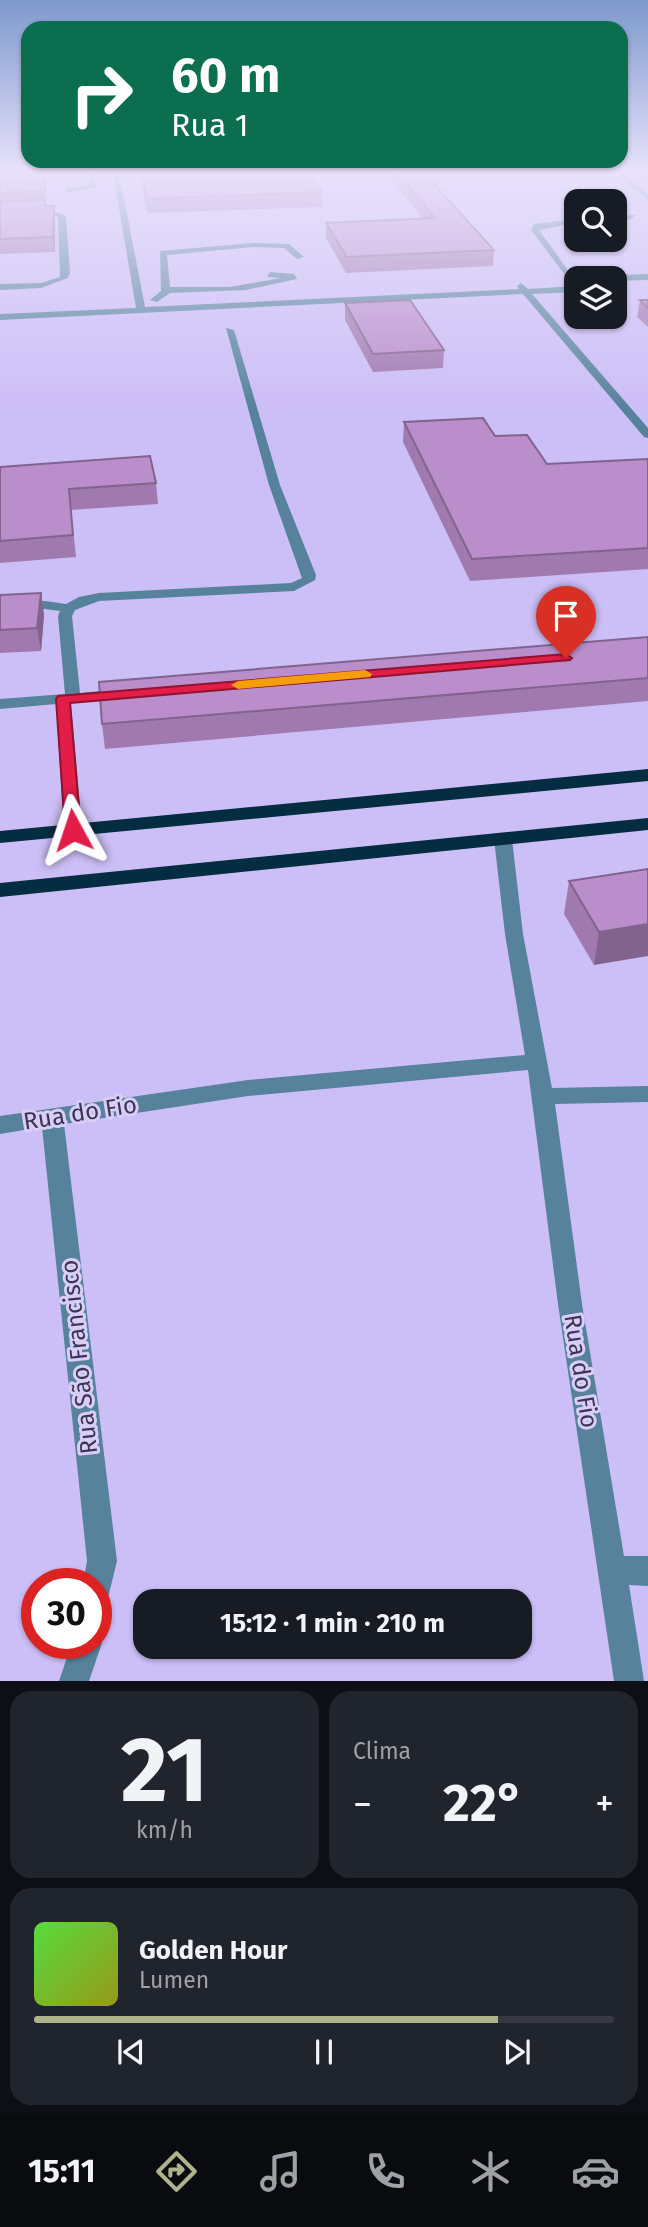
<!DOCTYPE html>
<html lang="pt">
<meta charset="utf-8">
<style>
body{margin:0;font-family:"Fira Sans",sans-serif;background:#20242c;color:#f1f3f6;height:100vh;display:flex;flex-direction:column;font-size:26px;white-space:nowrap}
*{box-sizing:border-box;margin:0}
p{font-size:23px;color:#9ea1a6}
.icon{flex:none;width:38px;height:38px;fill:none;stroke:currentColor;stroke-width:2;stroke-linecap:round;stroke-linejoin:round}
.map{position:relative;height:1681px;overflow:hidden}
.details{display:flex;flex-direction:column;gap:10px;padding:10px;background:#0d0f14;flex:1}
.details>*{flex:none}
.hud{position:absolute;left:21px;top:21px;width:607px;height:147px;border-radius:21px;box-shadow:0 2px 5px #0004;background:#0b6e4f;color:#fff;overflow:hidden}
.controls{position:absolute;left:564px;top:189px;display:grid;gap:14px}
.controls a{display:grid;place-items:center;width:63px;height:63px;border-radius:14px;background:#171b24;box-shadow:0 2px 5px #0004;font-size:35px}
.speed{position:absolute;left:21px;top:1568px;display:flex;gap:14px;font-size:35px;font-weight:700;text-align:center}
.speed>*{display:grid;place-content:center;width:91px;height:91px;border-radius:50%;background:#171b24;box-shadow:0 2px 5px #0004;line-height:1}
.speed .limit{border:10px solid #d22;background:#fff;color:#111}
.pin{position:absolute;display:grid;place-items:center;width:60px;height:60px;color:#fff;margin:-72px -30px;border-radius:50% 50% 50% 0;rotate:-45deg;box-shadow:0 0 7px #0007}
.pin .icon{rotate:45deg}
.me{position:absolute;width:77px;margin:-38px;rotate:355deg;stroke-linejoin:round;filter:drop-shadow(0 0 5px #0008)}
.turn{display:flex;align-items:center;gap:24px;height:147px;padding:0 35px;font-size:32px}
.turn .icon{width:91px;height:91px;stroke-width:2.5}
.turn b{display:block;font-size:49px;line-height:60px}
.big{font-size:52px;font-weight:700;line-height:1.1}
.details .widget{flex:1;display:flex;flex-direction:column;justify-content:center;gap:10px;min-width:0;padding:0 24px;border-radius:21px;background:#20242c}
.details .dial{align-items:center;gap:0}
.dial b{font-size:91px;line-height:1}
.song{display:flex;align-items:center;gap:21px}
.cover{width:84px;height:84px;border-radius:10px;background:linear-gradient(135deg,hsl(110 70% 55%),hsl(60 70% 35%))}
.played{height:7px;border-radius:4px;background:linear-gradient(90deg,#aeb38a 80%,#363941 80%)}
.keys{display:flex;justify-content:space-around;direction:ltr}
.heat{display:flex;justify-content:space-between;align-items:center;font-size:38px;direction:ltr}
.details .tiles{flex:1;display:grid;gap:10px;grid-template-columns:1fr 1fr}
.widget:last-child{grid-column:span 2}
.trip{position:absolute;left:133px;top:1589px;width:399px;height:70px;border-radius:21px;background:#171b24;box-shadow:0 2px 5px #0004;font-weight:700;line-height:70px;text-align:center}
.tabs{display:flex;height:112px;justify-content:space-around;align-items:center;background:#090b0e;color:#9ea1a6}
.tabs .icon{width:49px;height:49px}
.tabs .current{color:#aeb38a}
.tabs b{font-size:32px;color:#f1f3f6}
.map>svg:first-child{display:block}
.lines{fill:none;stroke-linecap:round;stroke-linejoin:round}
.minor{fill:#56829c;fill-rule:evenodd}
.highway{fill:#052d41;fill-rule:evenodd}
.wall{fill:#a07aaf}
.shaded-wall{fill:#82638e}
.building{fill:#ba8ecb;stroke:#82638e;stroke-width:2}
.route{fill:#e11d48;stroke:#92132f;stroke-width:2}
.slow{fill:#f59e0b}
.labels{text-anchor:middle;stroke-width:6;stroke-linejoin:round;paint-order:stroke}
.near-street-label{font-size:24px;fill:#3c3451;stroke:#d8cef8}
</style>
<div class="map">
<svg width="648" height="1681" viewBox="0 0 648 1681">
<rect width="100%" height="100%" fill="#ccbef6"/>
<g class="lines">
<g class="minor">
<path d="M88,173H94L96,187L66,193V189L90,185Z"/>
<path d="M113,173H119L145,307L519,289L517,286L521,283L528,289L576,286V292L532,294L648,428V438L644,437L523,294L0,320V314L136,308Z"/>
<path d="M615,173H622L648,194V200Z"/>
<path d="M45,208L66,216L70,273L68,278L41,288L0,290V284L41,283L60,277L58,217L44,212L0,214V210Z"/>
<path d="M635,215L632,219L614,220V216Z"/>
<path d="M576,219V223L539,230L575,280L571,283L531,230L534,224Z"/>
<path d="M253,243L289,244L304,257L297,259L284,248L253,247L167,255L170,287H230L281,278L267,277L270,272L294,274L297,279L246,290L170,293L157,302L150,300L161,291L160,251Z"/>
<path d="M648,274V280L614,281L609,278L613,275Z"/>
<path d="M226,328L234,330L280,485L316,575L315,580L294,591L99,601L75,610L72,616L80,693L122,689L130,694L122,699L71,703L82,830L79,834H67L64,830L56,704L0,709V699L65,694L58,616L60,611L45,609L0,612V604L45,601L66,604L79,597L99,593L291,583L302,578L269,485Z"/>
<path d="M503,834L512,839L523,934L552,1088L648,1086V1102L555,1104L582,1304L624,1556H648V1586L629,1585L644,1681H614L558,1304L528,1070L248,1096L64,1124L117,1561L106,1606L96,1611V1584H83L87,1561L42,1127L0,1134V1116L248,1080L525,1055L505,934L494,839Z"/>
<path d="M96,1632L102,1643L89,1681H59L72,1643H96Z"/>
</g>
<g class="highway">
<path d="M648,769V781L0,843V831Z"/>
<path d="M648,818V830L0,897V883Z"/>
</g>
</g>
<g class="wall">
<path d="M0,173H45L46,206H54L55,220V252L0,254Z"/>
<path d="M140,173L322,192V207L148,213L141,187Z"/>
<path d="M386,173H433L439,180V190L494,250L493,266L346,273L326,238V223L423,219Z"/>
<path d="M640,300H648V327L637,317Z"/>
<path d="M345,303L444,350L443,368L373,372L345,320Z"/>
<path d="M404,422L495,436L547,464L648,459V569L470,581L403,442Z"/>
<path d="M0,467L156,483L158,504L71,510L76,557L0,563Z"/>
<path d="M41,593L44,615L41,651L0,653V595Z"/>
<path d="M648,637V701L105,749L102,724Z"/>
<path d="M648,869L594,965L564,914L569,881Z"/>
</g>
<g class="shaded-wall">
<path d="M44,173H45L46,206L45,191Z"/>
<path d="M54,206L55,220V252L53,237Z"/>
<path d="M41,593L44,615L41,651L37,628Z"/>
<path d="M648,924V956L594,965L599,932Z"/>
</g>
<g class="building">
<path d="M0,173H44L45,191L0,193Z"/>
<path d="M141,173H310L322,192L147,199Z"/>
<path d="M398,173H433L439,180H430L494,250L347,257L326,223L435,218Z"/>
<path d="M42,200L45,201V206H54L53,237L0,239V202Z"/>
<path d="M410,300L444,350L373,354L345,303Z"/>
<path d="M640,300H648V308Z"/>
<path d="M483,418L495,436L527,435L547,464L648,459V548L472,559L404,422Z"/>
<path d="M150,456L156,483L69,489L73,535L0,541V467Z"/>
<path d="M41,593L37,628L0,630V595Z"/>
<path d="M648,637V678L102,724L99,682Z"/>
<path d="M648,869V924L599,932L569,881Z"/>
</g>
<linearGradient id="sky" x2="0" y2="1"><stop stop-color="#7e99cd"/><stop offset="0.42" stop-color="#e8e2fb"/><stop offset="1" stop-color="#e8e2fb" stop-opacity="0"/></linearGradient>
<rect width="648" height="408" fill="url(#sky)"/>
<path class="route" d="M566,654L572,658L570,660L70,703L81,830L73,835L65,830L56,699L58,696Z"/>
<path class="slow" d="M365,670L372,674L370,677L238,689L231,685L238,681Z"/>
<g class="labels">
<g class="near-street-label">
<text transform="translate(80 1113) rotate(-9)" y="8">Rua do Fio</text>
<text transform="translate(79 1357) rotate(-96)" y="8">Rua São Francisco</text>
<text transform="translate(581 1371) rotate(81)" y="8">Rua do Fio</text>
</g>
</g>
</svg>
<div class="controls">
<a><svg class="icon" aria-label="search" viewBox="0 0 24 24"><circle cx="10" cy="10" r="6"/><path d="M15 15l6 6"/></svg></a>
<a><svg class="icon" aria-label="layers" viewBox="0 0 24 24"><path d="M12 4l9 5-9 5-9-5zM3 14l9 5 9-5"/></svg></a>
</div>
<div class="speed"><div class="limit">30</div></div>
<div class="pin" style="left:566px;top:658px;background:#d93025"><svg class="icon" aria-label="arrive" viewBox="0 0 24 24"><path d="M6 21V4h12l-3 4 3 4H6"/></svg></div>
<svg class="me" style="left:73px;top:830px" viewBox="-20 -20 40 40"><path d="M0-17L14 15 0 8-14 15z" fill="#e11d48" stroke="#fff" stroke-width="4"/></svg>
<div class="trip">15:12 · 1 min · 210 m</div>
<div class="hud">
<div class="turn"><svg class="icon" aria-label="right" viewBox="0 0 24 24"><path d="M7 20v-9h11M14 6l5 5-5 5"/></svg><div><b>60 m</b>Rua 1</div></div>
</div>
</div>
<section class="details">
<div class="tiles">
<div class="widget dial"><b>21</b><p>km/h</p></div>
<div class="widget"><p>Clima</p>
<div class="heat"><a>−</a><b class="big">22°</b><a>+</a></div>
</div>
<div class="widget">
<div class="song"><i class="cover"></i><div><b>Golden Hour</b><p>Lumen</p></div></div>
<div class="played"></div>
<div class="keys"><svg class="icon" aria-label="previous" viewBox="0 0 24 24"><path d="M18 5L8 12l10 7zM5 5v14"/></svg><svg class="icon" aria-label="pause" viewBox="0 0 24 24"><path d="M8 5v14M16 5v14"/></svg><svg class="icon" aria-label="next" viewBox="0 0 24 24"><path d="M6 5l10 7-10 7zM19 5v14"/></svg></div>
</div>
</div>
</section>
<nav class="tabs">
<b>15:11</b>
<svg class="icon current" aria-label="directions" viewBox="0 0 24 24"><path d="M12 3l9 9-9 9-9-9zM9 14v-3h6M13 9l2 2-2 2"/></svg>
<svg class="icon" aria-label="music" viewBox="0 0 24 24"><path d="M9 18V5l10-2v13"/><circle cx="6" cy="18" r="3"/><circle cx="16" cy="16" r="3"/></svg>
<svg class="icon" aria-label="phone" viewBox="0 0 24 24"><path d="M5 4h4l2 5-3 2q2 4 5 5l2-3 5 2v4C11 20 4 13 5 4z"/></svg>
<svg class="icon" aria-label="climate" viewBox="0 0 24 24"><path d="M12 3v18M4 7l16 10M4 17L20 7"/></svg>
<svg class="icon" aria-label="car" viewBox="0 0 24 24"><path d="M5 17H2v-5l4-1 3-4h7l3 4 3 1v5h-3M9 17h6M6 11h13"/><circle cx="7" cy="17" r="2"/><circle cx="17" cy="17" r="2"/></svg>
</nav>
